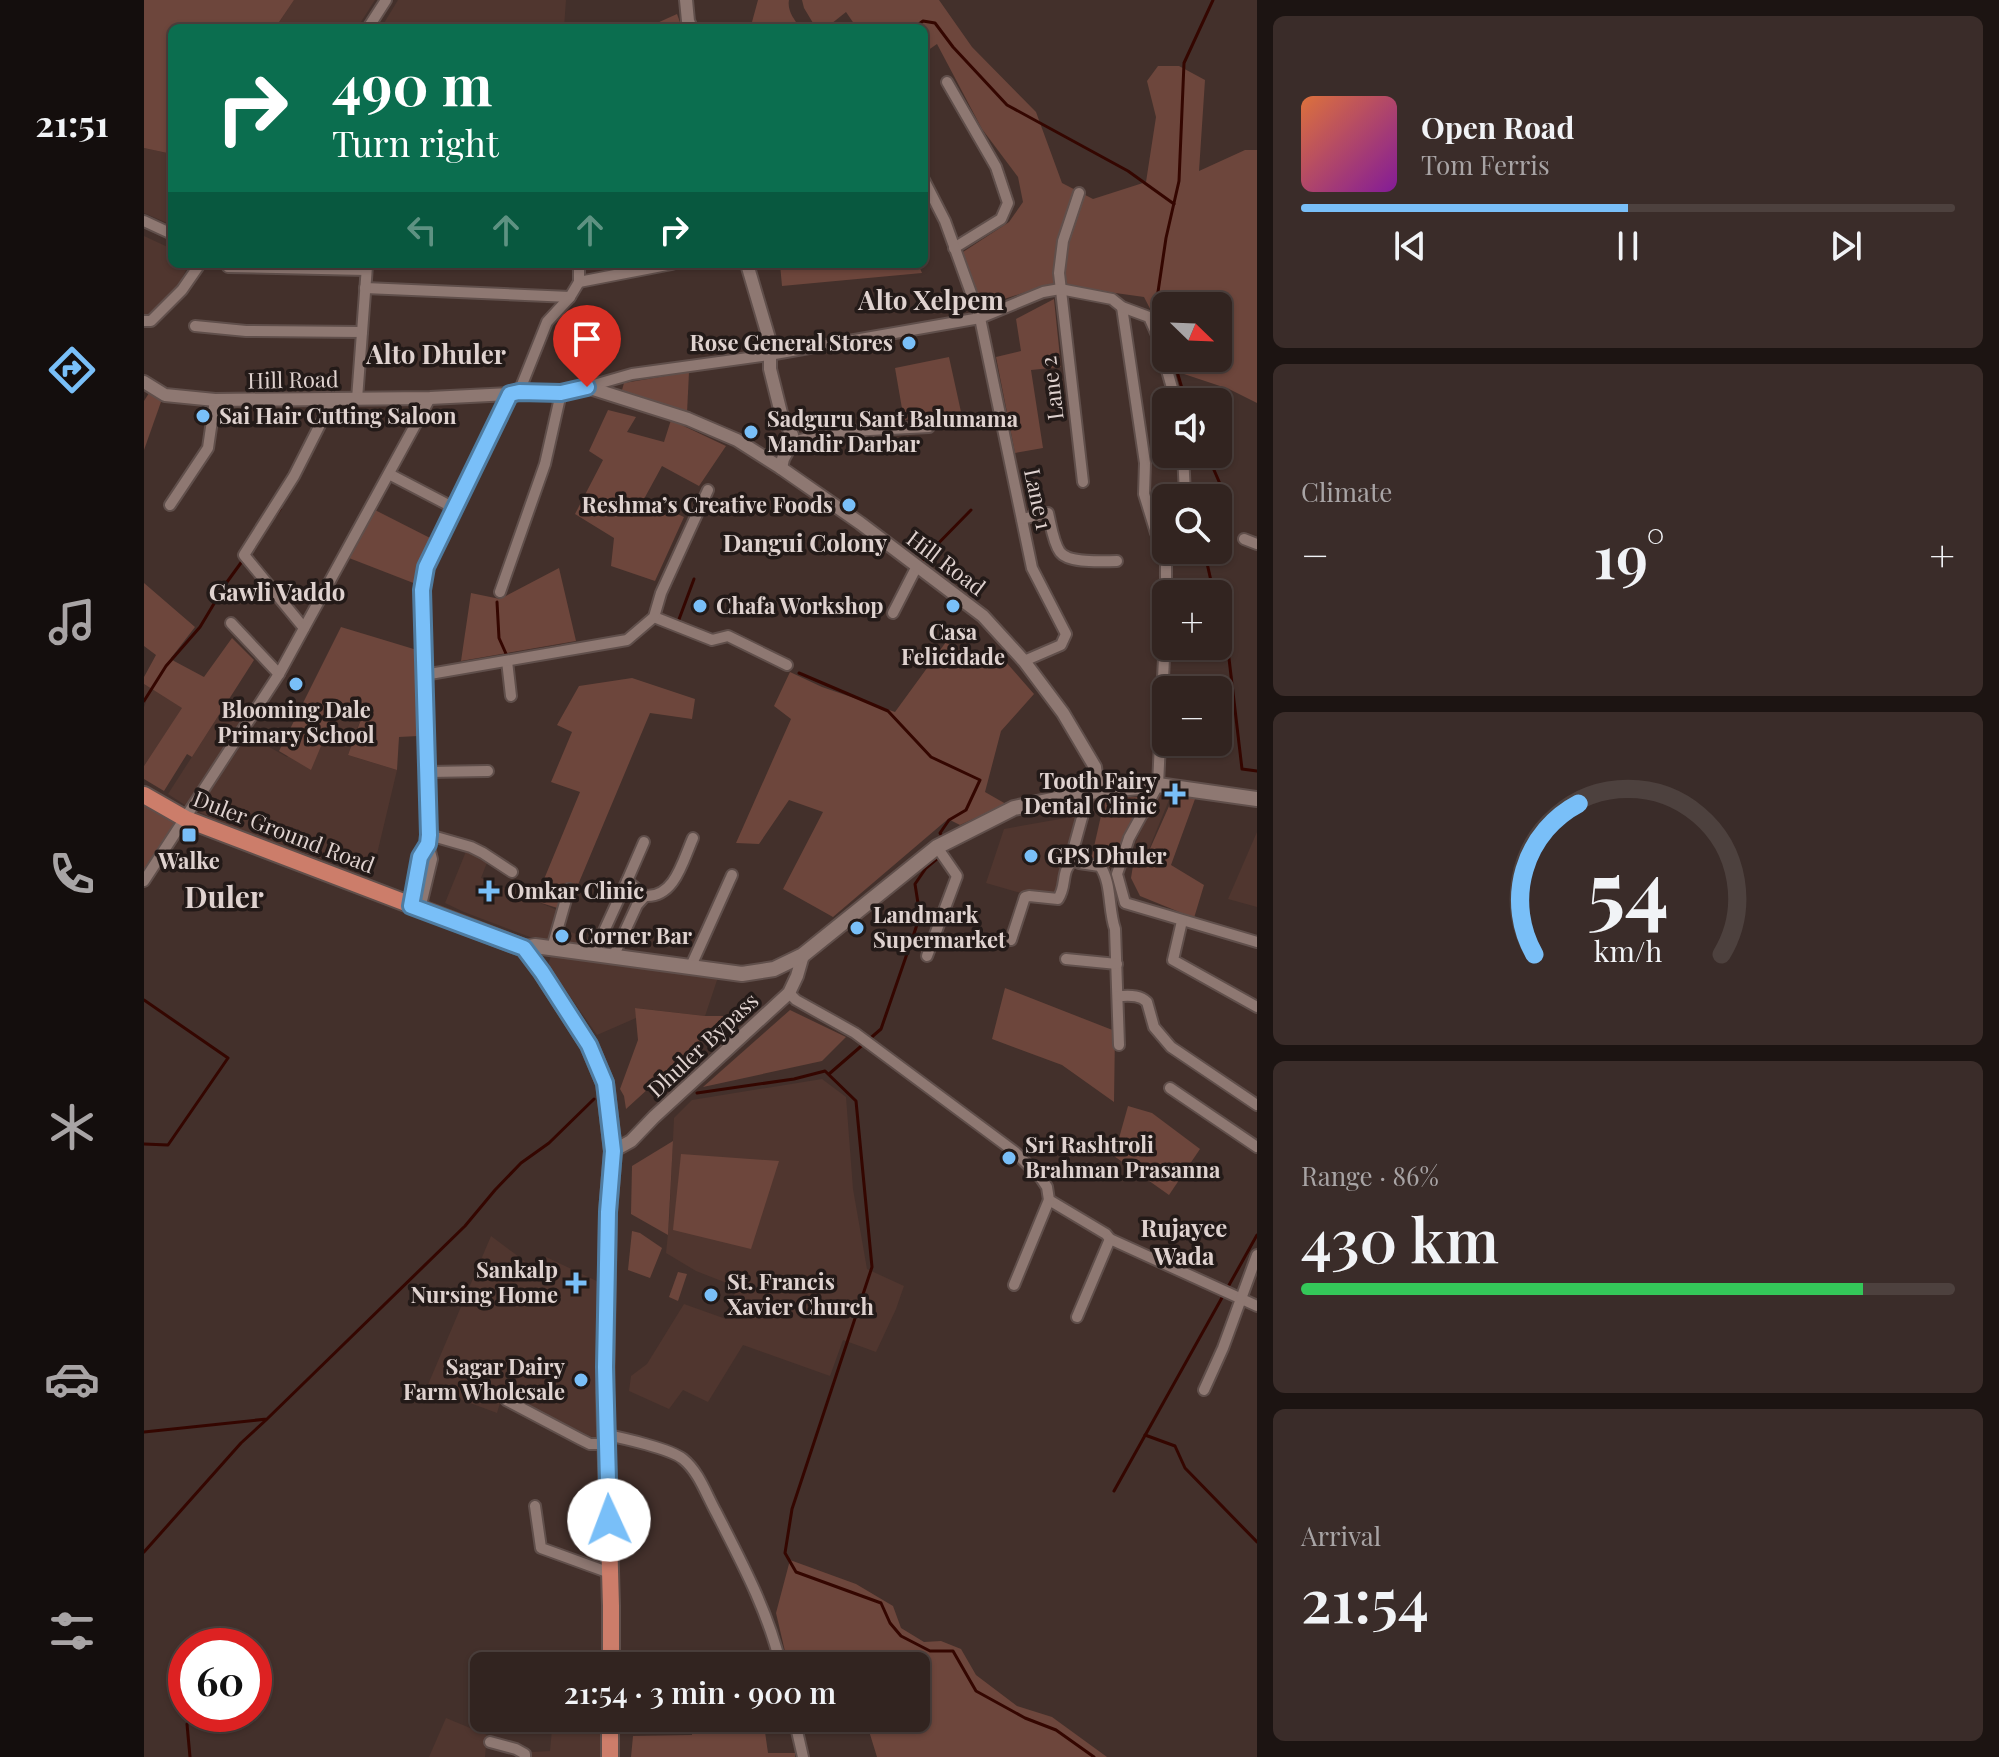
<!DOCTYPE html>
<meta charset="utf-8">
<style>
body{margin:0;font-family:"Playfair Display",serif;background:#3a2c29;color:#f1f3f6;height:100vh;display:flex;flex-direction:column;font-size:30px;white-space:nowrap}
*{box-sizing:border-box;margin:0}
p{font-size:26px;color:#a8a4a5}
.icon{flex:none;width:44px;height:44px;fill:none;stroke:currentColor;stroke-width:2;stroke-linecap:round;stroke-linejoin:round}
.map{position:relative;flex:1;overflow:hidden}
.drawer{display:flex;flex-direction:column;gap:16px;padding:16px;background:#1c1412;width:742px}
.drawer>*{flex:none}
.top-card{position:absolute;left:24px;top:24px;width:760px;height:244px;border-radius:12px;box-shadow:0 2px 6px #0004,0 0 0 2px #4d413e;background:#0b6e4f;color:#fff;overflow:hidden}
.needle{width:52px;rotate:113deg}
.tools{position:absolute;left:1008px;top:292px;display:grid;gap:16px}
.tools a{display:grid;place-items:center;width:80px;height:80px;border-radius:12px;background:#322420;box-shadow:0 2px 6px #0004,0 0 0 2px #4d413e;font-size:40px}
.speed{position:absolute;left:24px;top:1628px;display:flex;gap:16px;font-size:40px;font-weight:700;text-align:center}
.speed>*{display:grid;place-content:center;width:104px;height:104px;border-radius:50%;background:#322420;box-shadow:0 2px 6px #0004,0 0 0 2px #4d413e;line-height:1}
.speed .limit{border:12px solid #d22;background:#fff;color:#111}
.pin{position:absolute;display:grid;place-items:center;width:68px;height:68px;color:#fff;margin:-82px -34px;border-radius:50% 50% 50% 0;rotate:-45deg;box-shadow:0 0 8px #0007}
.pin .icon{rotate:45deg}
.me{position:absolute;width:88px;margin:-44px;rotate:358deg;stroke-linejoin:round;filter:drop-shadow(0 0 6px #0008)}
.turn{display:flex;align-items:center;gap:28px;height:168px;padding:0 32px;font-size:36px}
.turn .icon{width:104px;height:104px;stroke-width:2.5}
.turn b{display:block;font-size:56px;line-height:68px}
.lanes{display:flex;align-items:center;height:76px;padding:0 32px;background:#0003;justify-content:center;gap:40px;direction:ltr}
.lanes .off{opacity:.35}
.big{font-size:60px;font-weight:600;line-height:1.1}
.drawer .tile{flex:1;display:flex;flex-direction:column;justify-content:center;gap:12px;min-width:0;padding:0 28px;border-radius:12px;background:#3a2c29}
.drawer .dial{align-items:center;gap:0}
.dial svg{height:208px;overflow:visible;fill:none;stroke:#4d413e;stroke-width:7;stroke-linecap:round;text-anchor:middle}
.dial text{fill:#f1f3f6;stroke:none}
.song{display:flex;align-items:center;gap:24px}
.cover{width:96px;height:96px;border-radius:12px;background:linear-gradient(135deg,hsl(20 70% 55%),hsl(290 70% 35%))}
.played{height:8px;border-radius:4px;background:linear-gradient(90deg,#79bff8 50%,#4d413e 50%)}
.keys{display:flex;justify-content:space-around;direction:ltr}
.heat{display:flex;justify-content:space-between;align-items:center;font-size:44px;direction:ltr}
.charge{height:12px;border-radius:6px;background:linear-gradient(90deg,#34c759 86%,#4d413e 0)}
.trip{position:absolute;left:326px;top:1652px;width:460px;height:80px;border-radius:12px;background:#322420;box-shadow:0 2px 6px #0004,0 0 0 2px #4d413e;font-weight:600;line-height:80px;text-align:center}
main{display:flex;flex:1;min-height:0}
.tabs{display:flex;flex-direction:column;width:144px;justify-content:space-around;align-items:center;background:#140e0d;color:#a8a4a5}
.tabs .icon{width:56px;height:56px}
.tabs .selected{color:#79bff8}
.tabs b{font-size:36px;color:#f1f3f6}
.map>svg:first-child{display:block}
.built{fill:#50362f}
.green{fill:#6d463c}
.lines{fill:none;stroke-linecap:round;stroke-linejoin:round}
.stream{stroke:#340600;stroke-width:3}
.minor-casing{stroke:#604f4b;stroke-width:14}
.tertiary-casing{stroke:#604f4b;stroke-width:16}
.secondary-casing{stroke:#604f4b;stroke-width:18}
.primary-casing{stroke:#604f4b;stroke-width:20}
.minor{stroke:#8e7872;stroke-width:10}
.tertiary{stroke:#8e7872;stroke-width:12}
.secondary{stroke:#8e7872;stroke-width:14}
.primary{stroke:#cc7d6a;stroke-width:16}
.route-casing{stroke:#4f7ca1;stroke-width:20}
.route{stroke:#79bff8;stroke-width:14}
.poi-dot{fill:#79bff8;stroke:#231a18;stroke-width:3}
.labels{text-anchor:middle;stroke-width:7;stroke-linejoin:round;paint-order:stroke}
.poi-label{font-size:22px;font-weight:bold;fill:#dfd2cf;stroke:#231a18;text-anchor:start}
.street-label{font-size:22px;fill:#dfd2cf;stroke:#231a18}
.neighbourhood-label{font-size:24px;font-weight:bold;fill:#dfd2cf;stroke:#231a18}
.quarter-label{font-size:26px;font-weight:bold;fill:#dfd2cf;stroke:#231a18}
.district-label{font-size:30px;font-weight:bold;fill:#dfd2cf;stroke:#231a18}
</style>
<main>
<nav class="tabs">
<b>21:51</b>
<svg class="icon selected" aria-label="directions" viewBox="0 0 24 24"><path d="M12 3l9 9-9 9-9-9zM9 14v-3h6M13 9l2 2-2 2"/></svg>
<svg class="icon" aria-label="music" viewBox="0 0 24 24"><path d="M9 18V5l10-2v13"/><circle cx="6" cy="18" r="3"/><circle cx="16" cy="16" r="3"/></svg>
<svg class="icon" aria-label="phone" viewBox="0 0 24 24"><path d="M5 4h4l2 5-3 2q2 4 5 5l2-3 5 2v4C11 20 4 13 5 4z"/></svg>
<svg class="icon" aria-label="climate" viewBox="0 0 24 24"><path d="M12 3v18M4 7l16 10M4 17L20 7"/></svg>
<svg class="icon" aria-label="car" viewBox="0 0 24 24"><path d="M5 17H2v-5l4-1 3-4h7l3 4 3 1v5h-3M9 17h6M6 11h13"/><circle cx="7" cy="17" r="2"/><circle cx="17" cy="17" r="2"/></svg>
<svg class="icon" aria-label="filters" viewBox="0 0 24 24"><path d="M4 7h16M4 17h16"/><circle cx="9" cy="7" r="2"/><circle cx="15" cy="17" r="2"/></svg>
</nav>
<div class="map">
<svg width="1113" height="1757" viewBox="0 0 1113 1757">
<rect width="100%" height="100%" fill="#43302b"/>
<g class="built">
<path d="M150,0H231L213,28H131Z"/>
<path d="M254,0H422L420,28H237Z"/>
<path d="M0,148L28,154V225L0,213Z"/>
<path d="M0,236L28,249V264H45L36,282L13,312L5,315L0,314Z"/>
<path d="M0,684L39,708L0,766V707L2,702L0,701Z"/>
<path d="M82,704L102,717L44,807L24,794Z"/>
<path d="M192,708L216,721L204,755L253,770L228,875L105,835L53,811L104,735L143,757Z"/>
<path d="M1015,792L1027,795L1005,849L991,843Z"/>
<path d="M933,816L913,894L877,893L842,883L860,829Z"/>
<path d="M1113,832V907L1084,899Z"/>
<path d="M323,849L344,860L337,878L413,910L406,939L386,937L320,912L301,903Z"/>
<path d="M419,929L453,942L445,946L414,942Z"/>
<path d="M408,953L575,974L561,1016L492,1008V1018L453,1035L404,965Z"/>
<path d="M678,1079L702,1097L709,1189L723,1269L760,1286L752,1309L732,1352L699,1340L686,1376L599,1345L564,1402L539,1390L525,1409L485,1391L487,1376L503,1364L540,1304L582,1319L593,1287L552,1271L522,1253L525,1224L530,1118L548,1100Z"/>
<path d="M347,1236L390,1268L400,1256L459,1284L454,1440L359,1393L353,1413L283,1387Z"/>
<path d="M302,1718L343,1735L341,1757H285Z"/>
<path d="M409,1718H458L457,1757H388V1752L406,1751Z"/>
</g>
<g class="green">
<path d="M0,0H150L131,28H28V154L0,148Z"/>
<path d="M614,0H645C643,10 650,20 656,27L613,28L608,22Z"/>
<path d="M658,0H795L828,47L892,112L918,183L949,199L1002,182L1012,117L1003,81L1014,66H1035L1061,80L1055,171L1101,150H1113V403L1085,389L1040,374L1032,358H1074V306H1022V340L1000,297L907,284L838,306L819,252L865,222L879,202L874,177L838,129L793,44L780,53V28H713L702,12L682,28H672L660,8Z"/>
<path d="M533,14L538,28H502Z"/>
<path d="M636,264H774L778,273L638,286Z"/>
<path d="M910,299L917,367L887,370L899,448L871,453L852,357L877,351L872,319Z"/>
<path d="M805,357L817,412L760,420L751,368Z"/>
<path d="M545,372L543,413L478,390L480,383Z"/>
<path d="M5,393L18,399L0,450V401Z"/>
<path d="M464,410L492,417L483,432L520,442L527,420L582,446L555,486L518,466L500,499L540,517L511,581L467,566L470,538L431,514L459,460L445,451Z"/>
<path d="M231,510L292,541L272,584L205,558Z"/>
<path d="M415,568L432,641L317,661L327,593L356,599Z"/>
<path d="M0,583L51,627L27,658L30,661L60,677L88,638L110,660L48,757L43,754L20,791L0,779V766L38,708L0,684V677L12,655L0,646Z"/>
<path d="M197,627L273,650L274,736L255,737L253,770L204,755L216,722L193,708L167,770L135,751Z"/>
<path d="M802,642L830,664L848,646L890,694L857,731L841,792L862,804L816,825L804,819L689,917L639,889L679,812L645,800L615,844L592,843L647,719L630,706L646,672L678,687L751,712Z"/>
<path d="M488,678L551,699L548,719L506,713L423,911L391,901L436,792L407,782L428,732L413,725L435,686Z"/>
<path d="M1030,795L1051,799L1027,865L1060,885L1050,918L996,896L987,878L992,847L1005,851Z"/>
<path d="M999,797L969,868L947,860L961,798Z"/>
<path d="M0,802L35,823L0,875Z"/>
<path d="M861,988L971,1031L970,1102L918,1065L848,1039Z"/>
<path d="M491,1008L561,1016H584L482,1109L480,1096L476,1089L494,1040Z"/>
<path d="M646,1010L702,1037L678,1061L559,1087Z"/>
<path d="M984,1106L1008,1113L1056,1149L1025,1195L970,1156Z"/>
<path d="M529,1141L524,1235L487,1214L488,1166Z"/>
<path d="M537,1154L635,1161L607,1249L529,1230Z"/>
<path d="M488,1231L496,1233L518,1248L506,1278L484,1270Z"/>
<path d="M534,1272L543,1274L534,1301L525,1297Z"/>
<path d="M646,1560L712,1584L749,1606L757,1628L780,1642L797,1641L817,1649L832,1675L873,1706L908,1717L963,1757H733L721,1718H772V1666H683L643,1660L632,1613Z"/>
<path d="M548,1718H619L624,1753H651V1757H487L489,1736L548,1735Z"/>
</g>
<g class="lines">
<g class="stream">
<path d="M770,28L779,21L791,23L809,47L863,105L984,171L1030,204"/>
<path d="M1022,334L1011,312L1022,238L1035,181L1040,63L1069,0"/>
<path d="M1029,358L1042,402"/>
<path d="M1063,454L1087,509L1082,539L1074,542"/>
<path d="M124,525L136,509"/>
<path d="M1060,550L1070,594"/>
<path d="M778,563L779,559L827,510"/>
<path d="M353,602L355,638L363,656L417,646"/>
<path d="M1074,612L1084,650L1098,769L1113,771"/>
<path d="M536,623L534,622L550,579"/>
<path d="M655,673L744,711L787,757L836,780L822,810L805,820L796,833L799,838"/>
<path d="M0,701L22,666L56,627L83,582L99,560"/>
<path d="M0,1000L84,1058L24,1145L0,1144"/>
<path d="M685,1074L737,1029L776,916L771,884L782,868L806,848"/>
<path d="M553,1093L650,1079L681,1071L712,1101L728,1267L648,1509L641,1553L652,1572L737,1603L746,1623L757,1636L786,1651H809L832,1691L881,1718L912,1730L950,1757"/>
<path d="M0,1432L123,1419L321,1226L351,1190L377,1163L405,1143L450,1099"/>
<path d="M1001,1435L1031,1446L1041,1468L1113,1542"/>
<path d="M970,1491L1113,1235"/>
<path d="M0,1552L97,1443L122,1420"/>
<path d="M43,1724L46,1757"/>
</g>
<g class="minor-casing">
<g id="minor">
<path d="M224,28L242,0"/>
<path d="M803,82L852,167L864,203L857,219L810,248"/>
<path d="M780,180L801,221L836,318L888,568L922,634L917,645L880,661"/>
<path d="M935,193L919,241L915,273L939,482"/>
<path d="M0,221L28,234"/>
<path d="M84,267L222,270"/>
<path d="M435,282L528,264"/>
<path d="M221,288L426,297"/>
<path d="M978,307L1001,463L1000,494L1012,533L1022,543"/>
<path d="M0,321H7L38,290L56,264"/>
<path d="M51,326L102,331L218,332"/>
<path d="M443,387L488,374L625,355L836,318L899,292L916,289L968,299L978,307L1005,317L1013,335L1032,402"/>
<path d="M375,392L403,322L426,297L435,282V264"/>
<path d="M213,399L223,266"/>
<path d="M648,442L687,432L785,427"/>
<path d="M245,474L312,509"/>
<path d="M1039,498L1041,494L1039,454"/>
<path d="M26,505L64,448L71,400"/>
<path d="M878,519L904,513C907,525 909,542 916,552C925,564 959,561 973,561"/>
<path d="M1100,539L1113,544"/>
<path d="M356,592L401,464L417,393"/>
<path d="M1022,594V559L1024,550"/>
<path d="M749,613L773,566"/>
<path d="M1022,615L1014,785L985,838L973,874L981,903L1113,942"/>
<path d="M510,617L568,640L584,636L643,665"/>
<path d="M87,623L135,674"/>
<path d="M160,628L100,555L150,476L189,399"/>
<path d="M363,661L367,696"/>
<path d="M280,675L483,640L510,617L517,593L564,490"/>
<path d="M284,772L344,771"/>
<path d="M945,792L928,854L935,863L956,866C968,883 964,909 971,929L975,1045"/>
<path d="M285,835L327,847L339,853L368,872"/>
<path d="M500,842L483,881L501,896"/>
<path d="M0,881L135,674L286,398"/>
<path d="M267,906L276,857L284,844"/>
<path d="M276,909L288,859L284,844V772L278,590L282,567L366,394"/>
<path d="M1038,921L1029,960L1113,1007"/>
<path d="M867,940L881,897L885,896L914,899C924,884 915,872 931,858"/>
<path d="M408,948L425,889"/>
<path d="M449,955L483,881"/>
<path d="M783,956L813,876L793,847"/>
<path d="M469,957L493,905L501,896C531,898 539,860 549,838"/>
<path d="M922,959L973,964"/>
<path d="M547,966L588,875"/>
<path d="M645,993L652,1000L711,1033L871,1152L897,1178L903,1187L905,1200L962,1234L966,1239L1113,1306"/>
<path d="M974,996C984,996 995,994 1003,1002L1010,1027L1027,1047L1113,1105"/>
<path d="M1026,1088L1113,1147"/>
<path d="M870,1285L905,1200"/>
<path d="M933,1317L966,1239"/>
<path d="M1060,1390L1079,1348L1113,1255"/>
<path d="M362,1400L436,1439L446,1444H462"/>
<path d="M462,1435C479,1438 527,1449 539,1459C555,1472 562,1494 572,1512C597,1561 624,1611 637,1666"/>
<path d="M391,1506L397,1548L466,1573"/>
<path d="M650,1718L659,1757"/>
<path d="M346,1742L372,1749L381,1754V1757"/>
</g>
</g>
<g class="tertiary-casing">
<g id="tertiary">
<path d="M542,0L544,21L547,28"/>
<path d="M603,264L626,342V369L637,413L648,435V442L639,459L637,468"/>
<path d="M0,382L21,395L71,400L286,398L366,394L375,392L417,393L443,387L544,419L593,440L637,468L716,523L839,616L880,661L919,713L951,767L954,790"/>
<path d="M469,1151L487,1141L510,1117L645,993L653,976L659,955"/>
</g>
</g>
<g class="secondary-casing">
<path id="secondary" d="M380,948L391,946L598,974L630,969L659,955L793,847L870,808L945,792L1014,785L1113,799"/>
</g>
<g class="primary-casing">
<g id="primary">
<path d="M0,795L42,819L380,948L398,972L445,1045L461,1083L469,1151L464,1212L461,1393L467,1606V1666"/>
<path d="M466,1757V1718"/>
</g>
</g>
<use href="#minor" class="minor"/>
<use href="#tertiary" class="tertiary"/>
<use href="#secondary" class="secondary"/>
<use href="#primary" class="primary"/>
</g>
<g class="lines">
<g class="route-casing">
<path id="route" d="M443,387L417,393L375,392L366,394L282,567L278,590L285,835L284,844L276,857L267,906L380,948L398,972L445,1045L461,1083L469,1151L464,1212L461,1367L465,1520"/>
</g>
<use href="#route" class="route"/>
</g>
<g class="poi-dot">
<circle cx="765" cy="343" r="8"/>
<circle cx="59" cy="416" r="8"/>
<circle cx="607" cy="432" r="8"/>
<circle cx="705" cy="505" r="8"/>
<circle cx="556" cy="606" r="8"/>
<circle cx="809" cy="606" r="8"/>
<circle cx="152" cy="684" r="8"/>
<path d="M1027 782h8v8h8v8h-8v8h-8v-8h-8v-8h8z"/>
<rect x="37" y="827" width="16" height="16" rx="4"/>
<circle cx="887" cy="856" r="8"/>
<path d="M341 879h8v8h8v8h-8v8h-8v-8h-8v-8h8z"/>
<circle cx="713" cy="928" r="8"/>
<circle cx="418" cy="936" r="8"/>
<circle cx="865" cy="1158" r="8"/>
<path d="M428 1271h8v8h8v8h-8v8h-8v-8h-8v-8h8z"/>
<circle cx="567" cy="1295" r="8"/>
<circle cx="437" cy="1380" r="8"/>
</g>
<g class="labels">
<g class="poi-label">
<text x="749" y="351" text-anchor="end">Rose General Stores</text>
<text x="75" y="424">Sai Hair Cutting Saloon</text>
<text x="623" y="427">Sadguru Sant Balumama<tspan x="623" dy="25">Mandir Darbar</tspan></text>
<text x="689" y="513" text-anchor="end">Reshma’s Creative Foods</text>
<text x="572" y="614">Chafa Workshop</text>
<text x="809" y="640" text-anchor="middle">Casa<tspan x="809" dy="25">Felicidade</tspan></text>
<text x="152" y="718" text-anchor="middle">Blooming Dale<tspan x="152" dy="25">Primary School</tspan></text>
<text x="1013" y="789" text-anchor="end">Tooth Fairy<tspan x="1013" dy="25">Dental Clinic</tspan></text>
<text x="903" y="864">GPS Dhuler</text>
<text x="45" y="869" text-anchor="middle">Walke</text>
<text x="363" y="899">Omkar Clinic</text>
<text x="729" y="923">Landmark<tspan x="729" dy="25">Supermarket</tspan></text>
<text x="434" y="944">Corner Bar</text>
<text x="881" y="1153">Sri Rashtroli<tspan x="881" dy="25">Brahman Prasanna</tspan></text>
<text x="414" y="1278" text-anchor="end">Sankalp<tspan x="414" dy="25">Nursing Home</tspan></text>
<text x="583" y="1290">St. Francis<tspan x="583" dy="25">Xavier Church</tspan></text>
<text x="421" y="1375" text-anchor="end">Sagar Dairy<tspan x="421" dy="25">Farm Wholesale</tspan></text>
</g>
<g class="street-label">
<text transform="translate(149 380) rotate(-1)" y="8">Hill Road</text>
<text transform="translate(908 388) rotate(-97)" y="8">Lane 2</text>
<text transform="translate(894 499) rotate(78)" y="8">Lane 1</text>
<text transform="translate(802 563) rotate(37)" y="8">Hill Road</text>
<text transform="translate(140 832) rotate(21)" y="8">Duler Ground Road</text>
<text transform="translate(559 1045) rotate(-43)" y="8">Dhuler Bypass</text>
</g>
<g class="neighbourhood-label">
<text x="661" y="552">Dangui Colony</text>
<text x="133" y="601">Gawli Vaddo</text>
<text x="1040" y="1237">Rujayee<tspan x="1040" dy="28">Wada</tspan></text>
</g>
<g class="quarter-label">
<text x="787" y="310">Alto Xelpem</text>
<text x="292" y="364">Alto Dhuler</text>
</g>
<g class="district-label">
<text x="80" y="908">Duler</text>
</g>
</g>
</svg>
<div class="tools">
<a><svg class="needle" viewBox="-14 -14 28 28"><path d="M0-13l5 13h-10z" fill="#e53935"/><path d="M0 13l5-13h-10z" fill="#a8a4a5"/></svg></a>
<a><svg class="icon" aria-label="sound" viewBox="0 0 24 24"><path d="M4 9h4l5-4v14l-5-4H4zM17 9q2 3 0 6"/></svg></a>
<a><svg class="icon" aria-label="search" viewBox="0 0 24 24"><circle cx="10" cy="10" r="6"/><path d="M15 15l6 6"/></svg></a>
<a>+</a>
<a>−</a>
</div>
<div class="speed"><div class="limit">60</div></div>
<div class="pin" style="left:443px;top:387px;background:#d93025"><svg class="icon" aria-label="arrive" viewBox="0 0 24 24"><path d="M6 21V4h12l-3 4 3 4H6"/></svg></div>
<svg class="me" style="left:465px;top:1520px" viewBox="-20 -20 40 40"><circle r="19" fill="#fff"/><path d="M0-13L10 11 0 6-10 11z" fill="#79bff8"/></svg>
<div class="trip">21:54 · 3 min · 900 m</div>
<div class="top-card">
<div class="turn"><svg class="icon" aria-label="right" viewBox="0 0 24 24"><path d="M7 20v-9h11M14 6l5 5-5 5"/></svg><div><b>490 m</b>Turn right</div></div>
<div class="lanes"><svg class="icon off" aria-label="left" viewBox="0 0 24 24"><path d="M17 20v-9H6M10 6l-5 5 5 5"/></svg><svg class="icon off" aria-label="ahead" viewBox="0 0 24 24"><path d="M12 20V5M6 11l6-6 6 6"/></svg><svg class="icon off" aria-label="ahead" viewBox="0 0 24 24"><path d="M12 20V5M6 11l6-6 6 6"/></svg><svg class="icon" aria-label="right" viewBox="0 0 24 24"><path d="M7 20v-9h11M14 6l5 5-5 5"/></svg></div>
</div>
</div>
<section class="drawer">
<div class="tile">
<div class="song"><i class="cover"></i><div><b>Open Road</b><p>Tom Ferris</p></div></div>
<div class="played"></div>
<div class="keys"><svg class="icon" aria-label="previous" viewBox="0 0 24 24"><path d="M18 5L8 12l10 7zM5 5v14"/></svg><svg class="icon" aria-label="pause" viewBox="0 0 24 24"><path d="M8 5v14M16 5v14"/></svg><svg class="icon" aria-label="next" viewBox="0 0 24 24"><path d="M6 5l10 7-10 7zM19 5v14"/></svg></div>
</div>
<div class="tile"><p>Climate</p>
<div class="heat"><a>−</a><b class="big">19°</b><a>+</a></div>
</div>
<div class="tile dial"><svg viewBox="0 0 100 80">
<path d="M14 69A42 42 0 1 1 86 69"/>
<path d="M14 69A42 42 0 0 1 31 11" stroke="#79bff8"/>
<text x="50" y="56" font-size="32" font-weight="700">54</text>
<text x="50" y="72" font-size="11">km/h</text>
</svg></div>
<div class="tile"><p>Range · 86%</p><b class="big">430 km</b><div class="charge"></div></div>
<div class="tile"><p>Arrival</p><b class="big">21:54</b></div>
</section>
</main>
